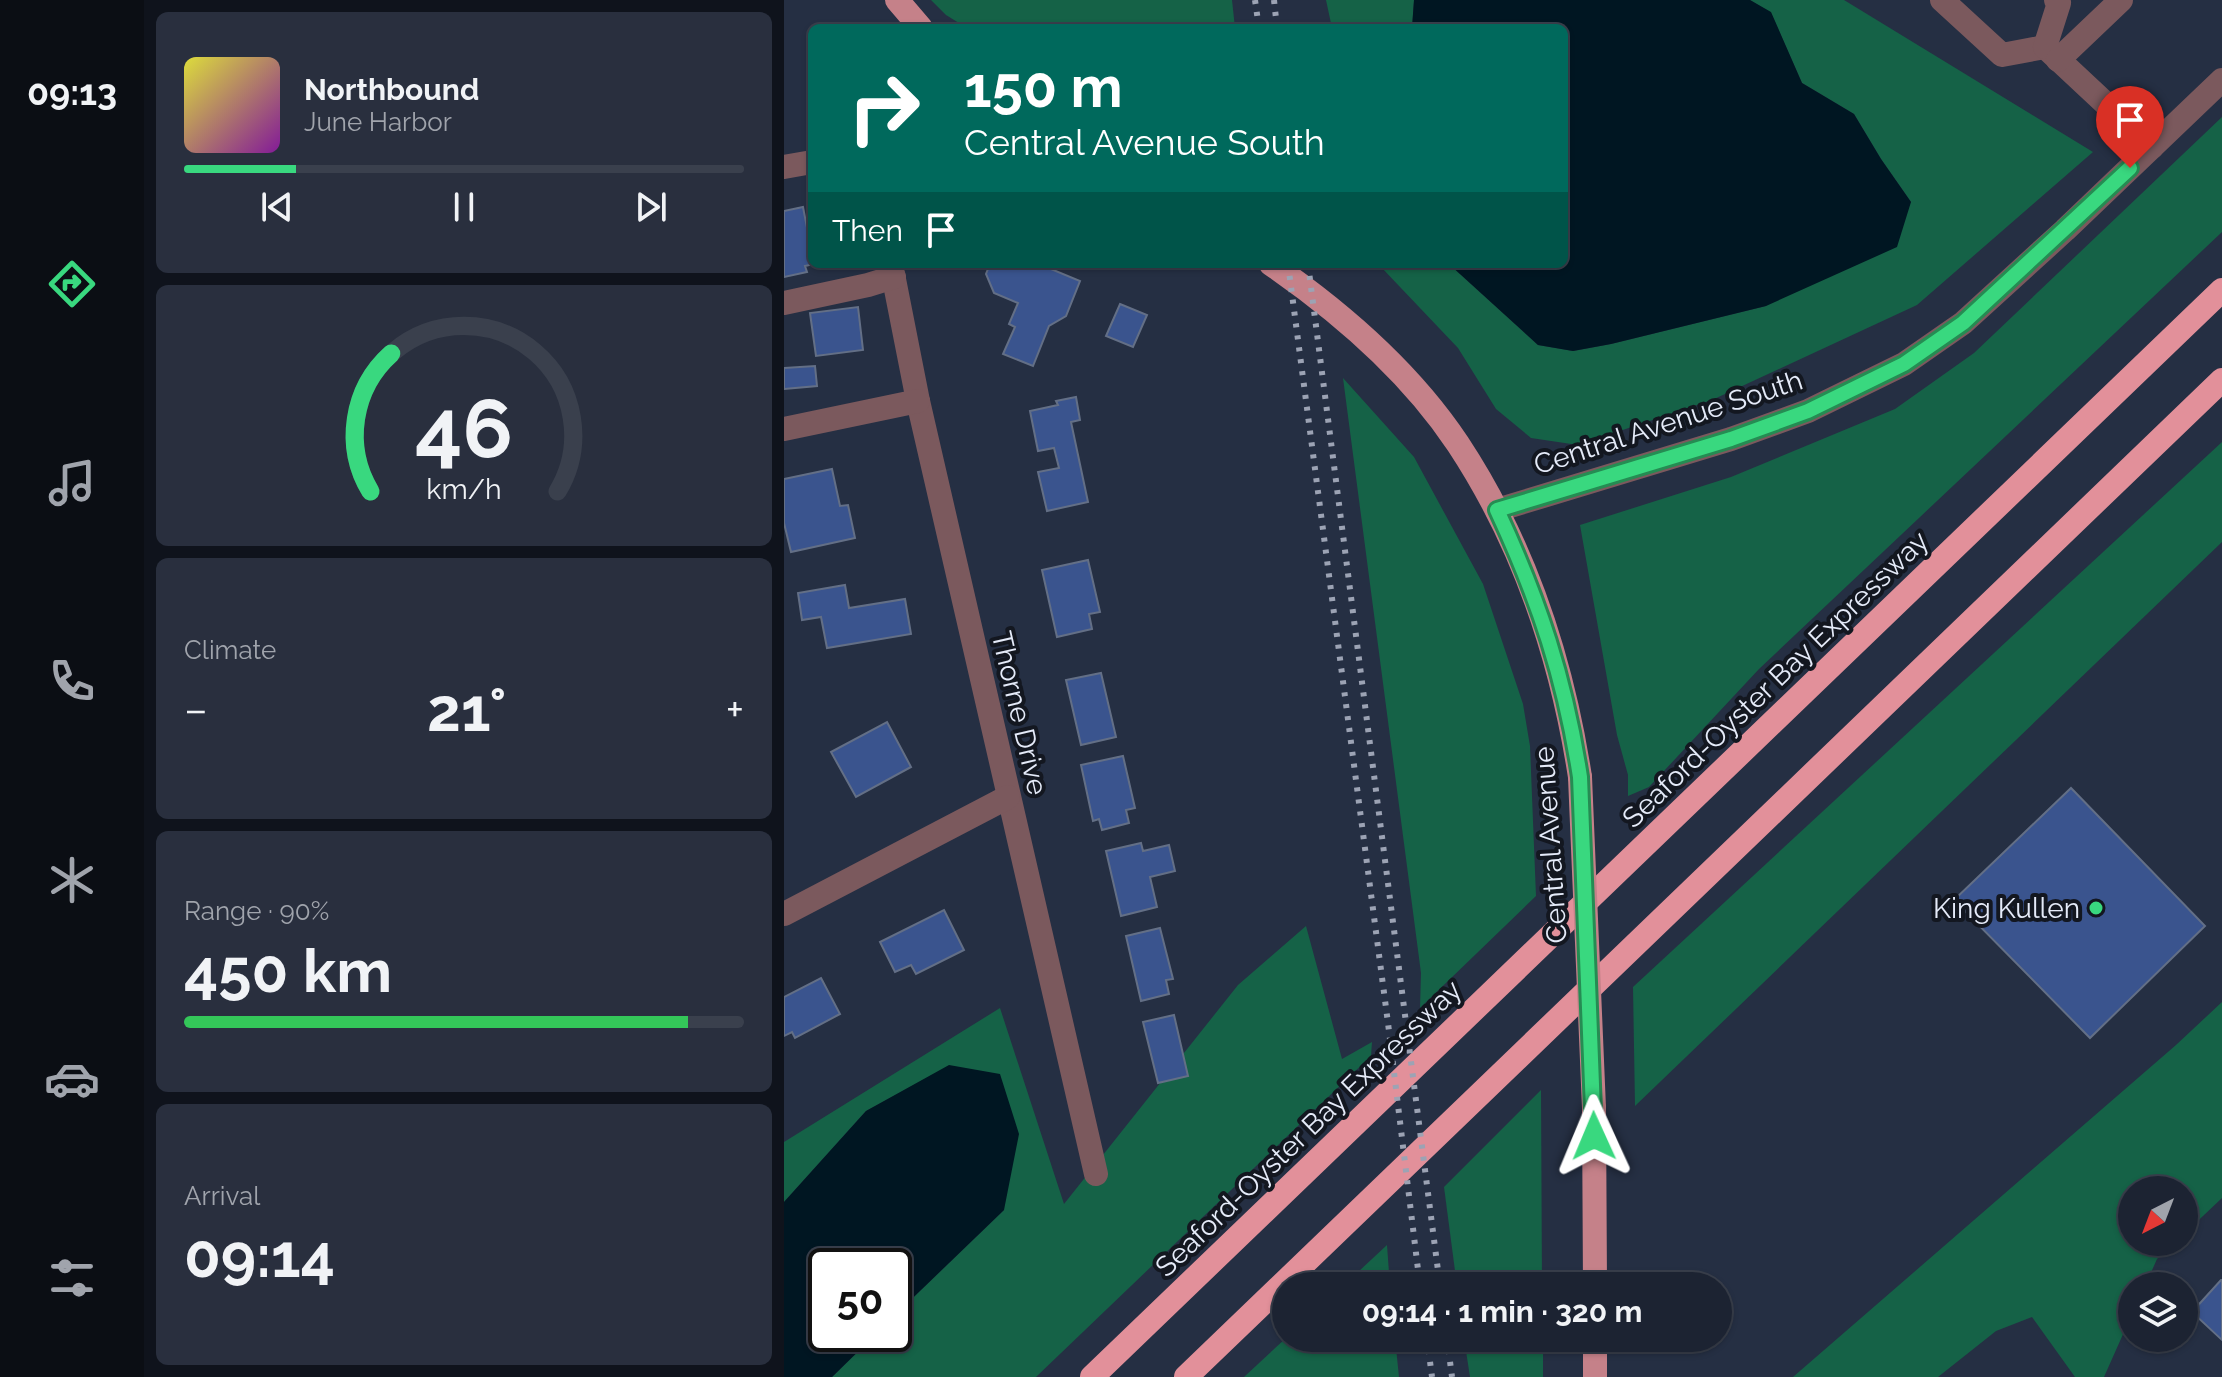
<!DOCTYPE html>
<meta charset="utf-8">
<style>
body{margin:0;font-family:Raleway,sans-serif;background:#292f3e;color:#f1f3f6;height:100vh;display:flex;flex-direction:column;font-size:30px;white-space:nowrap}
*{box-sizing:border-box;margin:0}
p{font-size:26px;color:#a0a4ac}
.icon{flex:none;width:44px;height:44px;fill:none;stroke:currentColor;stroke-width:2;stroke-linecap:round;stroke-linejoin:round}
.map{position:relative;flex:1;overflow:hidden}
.sheet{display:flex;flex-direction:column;gap:12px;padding:12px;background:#0f131c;width:640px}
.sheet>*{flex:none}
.banner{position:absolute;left:24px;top:24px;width:760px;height:244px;border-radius:12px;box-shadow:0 2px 6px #0004,0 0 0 2px #3a404d;background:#00695c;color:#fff;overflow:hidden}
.needle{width:52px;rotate:222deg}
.fabs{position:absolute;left:1334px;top:1176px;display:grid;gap:16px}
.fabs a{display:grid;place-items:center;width:80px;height:80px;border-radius:50%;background:#1c2332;box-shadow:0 2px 6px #0004,0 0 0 2px #3a404d;font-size:40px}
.speed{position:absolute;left:24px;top:1248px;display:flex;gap:16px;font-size:40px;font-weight:700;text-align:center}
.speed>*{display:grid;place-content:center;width:104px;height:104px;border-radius:50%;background:#1c2332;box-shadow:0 2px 6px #0004,0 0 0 2px #3a404d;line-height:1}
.speed .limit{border:4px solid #111;border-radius:12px;background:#fff;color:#111}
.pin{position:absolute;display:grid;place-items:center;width:68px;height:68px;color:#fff;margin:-82px -34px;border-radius:50% 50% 50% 0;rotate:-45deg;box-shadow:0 0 8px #0007}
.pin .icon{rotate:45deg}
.me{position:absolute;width:88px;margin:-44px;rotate:359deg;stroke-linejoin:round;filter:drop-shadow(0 0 6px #0008)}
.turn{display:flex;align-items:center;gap:28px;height:168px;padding:0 24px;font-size:36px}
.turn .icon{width:104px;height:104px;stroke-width:2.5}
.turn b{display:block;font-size:56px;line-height:68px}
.then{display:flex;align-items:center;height:76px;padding:0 24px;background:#0003;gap:16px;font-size:30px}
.big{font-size:60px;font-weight:700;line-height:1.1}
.sheet .card{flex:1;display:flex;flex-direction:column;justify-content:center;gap:12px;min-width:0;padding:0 28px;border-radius:12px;background:#292f3e}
.sheet .dial{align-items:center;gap:0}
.dial svg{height:208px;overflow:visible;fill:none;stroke:#3a404d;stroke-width:7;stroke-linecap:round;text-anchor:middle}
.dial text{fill:#f1f3f6;stroke:none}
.song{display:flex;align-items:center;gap:24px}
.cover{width:96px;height:96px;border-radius:12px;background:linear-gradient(135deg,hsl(60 70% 55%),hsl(290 70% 35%))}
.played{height:8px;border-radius:4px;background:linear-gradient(90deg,#39d87f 20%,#3a404d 20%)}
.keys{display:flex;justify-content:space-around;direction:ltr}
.heat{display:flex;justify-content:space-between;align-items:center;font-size:44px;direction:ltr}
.charge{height:12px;border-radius:6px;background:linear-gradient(90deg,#34c759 90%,#3a404d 0)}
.trip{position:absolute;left:488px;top:1272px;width:460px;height:80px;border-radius:40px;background:#1c2332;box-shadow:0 2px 6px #0004,0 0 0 2px #3a404d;font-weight:700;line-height:80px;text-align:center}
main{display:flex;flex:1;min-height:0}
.menu{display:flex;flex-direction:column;width:144px;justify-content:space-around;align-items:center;background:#0b0e14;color:#a0a4ac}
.menu .icon{width:56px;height:56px}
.menu .on{color:#39d87f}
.menu b{font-size:36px;color:#f1f3f6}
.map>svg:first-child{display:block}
.green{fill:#156247}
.water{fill:#001622}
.building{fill:#3a548e;stroke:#636f86;stroke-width:2}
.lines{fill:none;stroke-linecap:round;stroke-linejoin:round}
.minor{stroke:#7b595d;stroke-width:24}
.major{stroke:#c58189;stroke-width:24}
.highway{stroke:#e2909a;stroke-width:24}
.rail{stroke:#9ca3b4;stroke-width:6;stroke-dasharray:4 8;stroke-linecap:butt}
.major-bridge{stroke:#c58189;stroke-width:24}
.route-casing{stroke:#258c53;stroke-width:20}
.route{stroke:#39d87f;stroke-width:14}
.poi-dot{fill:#39d87f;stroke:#131720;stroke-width:3}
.labels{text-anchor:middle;stroke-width:8;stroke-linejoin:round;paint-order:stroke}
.street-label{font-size:28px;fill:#e5ebf9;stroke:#131720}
.poi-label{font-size:28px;fill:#e5ebf9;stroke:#131720;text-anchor:end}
</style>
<main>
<nav class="menu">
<b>09:13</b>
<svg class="icon on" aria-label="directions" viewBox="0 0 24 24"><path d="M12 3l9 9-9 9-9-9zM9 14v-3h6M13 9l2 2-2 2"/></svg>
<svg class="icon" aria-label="music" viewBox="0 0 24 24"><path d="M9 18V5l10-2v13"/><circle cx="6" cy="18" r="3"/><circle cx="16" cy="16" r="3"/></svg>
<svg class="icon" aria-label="phone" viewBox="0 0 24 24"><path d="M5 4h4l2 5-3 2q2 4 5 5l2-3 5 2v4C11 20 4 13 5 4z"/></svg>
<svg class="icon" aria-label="climate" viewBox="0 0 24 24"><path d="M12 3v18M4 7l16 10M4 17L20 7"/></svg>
<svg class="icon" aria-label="car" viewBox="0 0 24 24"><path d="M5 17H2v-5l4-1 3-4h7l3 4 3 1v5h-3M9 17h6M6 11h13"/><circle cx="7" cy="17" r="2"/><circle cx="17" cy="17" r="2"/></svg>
<svg class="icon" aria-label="filters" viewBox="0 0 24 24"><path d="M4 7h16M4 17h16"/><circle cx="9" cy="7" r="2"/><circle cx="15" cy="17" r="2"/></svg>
</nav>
<section class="sheet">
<div class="card">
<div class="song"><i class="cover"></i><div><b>Northbound</b><p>June Harbor</p></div></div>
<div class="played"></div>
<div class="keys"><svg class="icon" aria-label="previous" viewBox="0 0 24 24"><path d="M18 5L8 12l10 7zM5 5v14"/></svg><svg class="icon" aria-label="pause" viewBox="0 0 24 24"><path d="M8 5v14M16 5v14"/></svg><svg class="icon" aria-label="next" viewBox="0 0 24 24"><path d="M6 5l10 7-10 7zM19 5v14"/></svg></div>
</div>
<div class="card dial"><svg viewBox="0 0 100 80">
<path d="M14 69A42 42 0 1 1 86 69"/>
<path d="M14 69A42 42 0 0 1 22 16" stroke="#39d87f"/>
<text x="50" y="56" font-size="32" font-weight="700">46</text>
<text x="50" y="72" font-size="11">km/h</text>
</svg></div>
<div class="card"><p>Climate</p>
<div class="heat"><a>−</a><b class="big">21°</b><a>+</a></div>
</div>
<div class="card"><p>Range · 90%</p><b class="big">450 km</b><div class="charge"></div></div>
<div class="card"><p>Arrival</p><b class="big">09:14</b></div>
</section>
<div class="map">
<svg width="1438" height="1377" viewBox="0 0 1438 1377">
<rect width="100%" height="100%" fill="#252f43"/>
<g class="green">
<path d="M147,0H448L451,28H183L162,15Z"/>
<path d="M542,0H630L628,28H548Z"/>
<path d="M966,0H1060L1309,152L1133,305L928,400L794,445L747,438L712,409L674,348L597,267V264H665L754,345L789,351L827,344L982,306L1127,202L1097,159L1070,114L1018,83L987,13Z"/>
<path d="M1438,117V232L975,669L865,787L844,796V775L833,735L796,525L947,477L1111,409L1190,353Z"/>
<path d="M559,378L630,457L699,584L739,704L746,746L752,896L636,1008L637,973Z"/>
<path d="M1438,442V542L851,1106L849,987Z"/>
<path d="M522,926L558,1059L588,1042L587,1056L252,1377H48L92,1334H110V1316L220,1210L165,1066L82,1111L0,1202V1142L216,1008L280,1204L454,985Z"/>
<path d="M1438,1002V1198L1400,1234V1190H1348V1242H1391L1373,1259L1361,1286H1348V1314L1320,1377H1291L1248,1317L1212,1331L1154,1377H1009L1392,1045Z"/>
<path d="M757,1090L758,1286H673L660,1187Z"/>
<path d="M603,1245L606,1286H559Z"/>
<path d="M502,1338H611L615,1377H460Z"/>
<path d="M680,1338H759V1377H686Z"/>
</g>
<g class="water">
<path d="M630,0H966L987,12L1018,83L1070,114L1097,159L1127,202L1113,247L982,306L827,344L789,351L754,345L665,264H780V28H628Z"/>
<path d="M165,1065L216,1074L235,1134L220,1210L110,1316V1266H42V1334H92L48,1377H0V1202L82,1111Z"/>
</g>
<g class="building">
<path d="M19,207L30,264L21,266L23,272L0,277V211Z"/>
<path d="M206,264H255L296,281L282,316L265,326L249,366L219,354L231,327L225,324L234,303L210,293L202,274Z"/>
<path d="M336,304L363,315L349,347L322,336Z"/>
<path d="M74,307L79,350L32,356L26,313Z"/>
<path d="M31,366L33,386L0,389V368Z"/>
<path d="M292,397L296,420L287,422L304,502L263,511L254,472L275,468L270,448L254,451L246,411L274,405L272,401Z"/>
<path d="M48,469L56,506L64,505L71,538L7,552L0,523V479Z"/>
<path d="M304,560L316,612L305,614L308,629L273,637L258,570Z"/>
<path d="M61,585L65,608L121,599L127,634L43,648L37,617L18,620L14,593Z"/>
<path d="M317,673L332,737L297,745L282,680Z"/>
<path d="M103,722L127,767L72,797L47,752Z"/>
<path d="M339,756L351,808L342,810L345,823L318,830L315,819L309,821L297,765Z"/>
<path d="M1287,788L1421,926L1306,1038L1170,900Z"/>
<path d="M357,843L359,851L385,845L391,871L366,877L373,907L337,916L322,851Z"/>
<path d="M160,910L180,950L132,974L127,965L111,972L96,942Z"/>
<path d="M376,928L389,979L382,980L385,994L357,1001L342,936Z"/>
<path d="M37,978L56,1014L11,1038L8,1032L0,1036V997Z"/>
<path d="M390,1015L404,1076L374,1083L359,1022Z"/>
<path d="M1437,1280H1438V1340L1408,1312Z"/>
</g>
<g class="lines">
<g class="minor">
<path d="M1158,0L1218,55L1261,47"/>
<path d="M1261,47L1368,147"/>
<path d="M1261,47L1275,3L1272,0"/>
<path d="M1274,60L1337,0"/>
<path d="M0,167L28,162"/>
<path d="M107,264L134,401L312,1174"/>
<path d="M0,303L84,285L110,277"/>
<path d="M0,429L134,401"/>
<path d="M713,510L947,439L1024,411L1120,364L1179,323L1281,230L1438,80"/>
<path d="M0,914L224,797"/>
</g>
<g class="major">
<path d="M113,0L137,28"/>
<path d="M487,264C558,313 626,372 674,444C740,544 778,660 796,777"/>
<path d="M810,1108L811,1286"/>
<path d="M811,1338V1377"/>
</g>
<g class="highway">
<path d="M308,1377L1438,290"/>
<path d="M402,1377L1438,380"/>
</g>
<g class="rail">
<path d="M471,0L475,28"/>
<path d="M490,0L493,28"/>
<path d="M504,264L604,1023L636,1286"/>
<path d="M524,264L656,1286"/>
<path d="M643,1338L648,1377"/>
<path d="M663,1338L668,1377"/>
</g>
<path class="major-bridge" d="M796,777L810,1108"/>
</g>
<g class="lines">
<g class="route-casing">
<path id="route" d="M810,1136L796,777C781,679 755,600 713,510L947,439L1024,411L1120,364L1179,323L1346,168"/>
</g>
<use href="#route" class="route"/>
</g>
<circle class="poi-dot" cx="1312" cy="908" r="8"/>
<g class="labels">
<g class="street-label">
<text transform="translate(884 422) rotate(-18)" y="10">Central Avenue South</text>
<text transform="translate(991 679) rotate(-44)" y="10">Seaford-Oyster Bay Expressway</text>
<text transform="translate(236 713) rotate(77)" y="10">Thorne Drive</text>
<text transform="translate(766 845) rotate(-94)" y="10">Central Avenue</text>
<text transform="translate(524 1128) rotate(-44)" y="10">Seaford-Oyster Bay Expressway</text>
</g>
<g class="poi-label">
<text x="1296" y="918">King Kullen</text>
</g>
</g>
</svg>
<div class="fabs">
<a><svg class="needle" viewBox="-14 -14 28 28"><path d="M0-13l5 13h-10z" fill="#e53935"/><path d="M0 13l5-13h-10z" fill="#a0a4ac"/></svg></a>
<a><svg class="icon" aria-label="layers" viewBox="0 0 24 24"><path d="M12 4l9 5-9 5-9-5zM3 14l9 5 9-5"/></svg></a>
</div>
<div class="speed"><div class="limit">50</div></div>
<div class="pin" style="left:1346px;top:168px;background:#d93025"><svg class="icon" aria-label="arrive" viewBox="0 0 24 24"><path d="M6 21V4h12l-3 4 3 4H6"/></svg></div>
<svg class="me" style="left:810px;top:1136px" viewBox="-20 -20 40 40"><path d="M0-17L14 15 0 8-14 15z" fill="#39d87f" stroke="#fff" stroke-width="4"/></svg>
<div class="trip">09:14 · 1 min · 320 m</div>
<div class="banner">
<div class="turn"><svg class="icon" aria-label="right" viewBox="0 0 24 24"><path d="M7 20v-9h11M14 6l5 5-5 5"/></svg><div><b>150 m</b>Central Avenue South</div></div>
<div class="then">Then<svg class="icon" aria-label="arrive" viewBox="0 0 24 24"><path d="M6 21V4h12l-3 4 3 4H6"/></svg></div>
</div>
</div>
</main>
